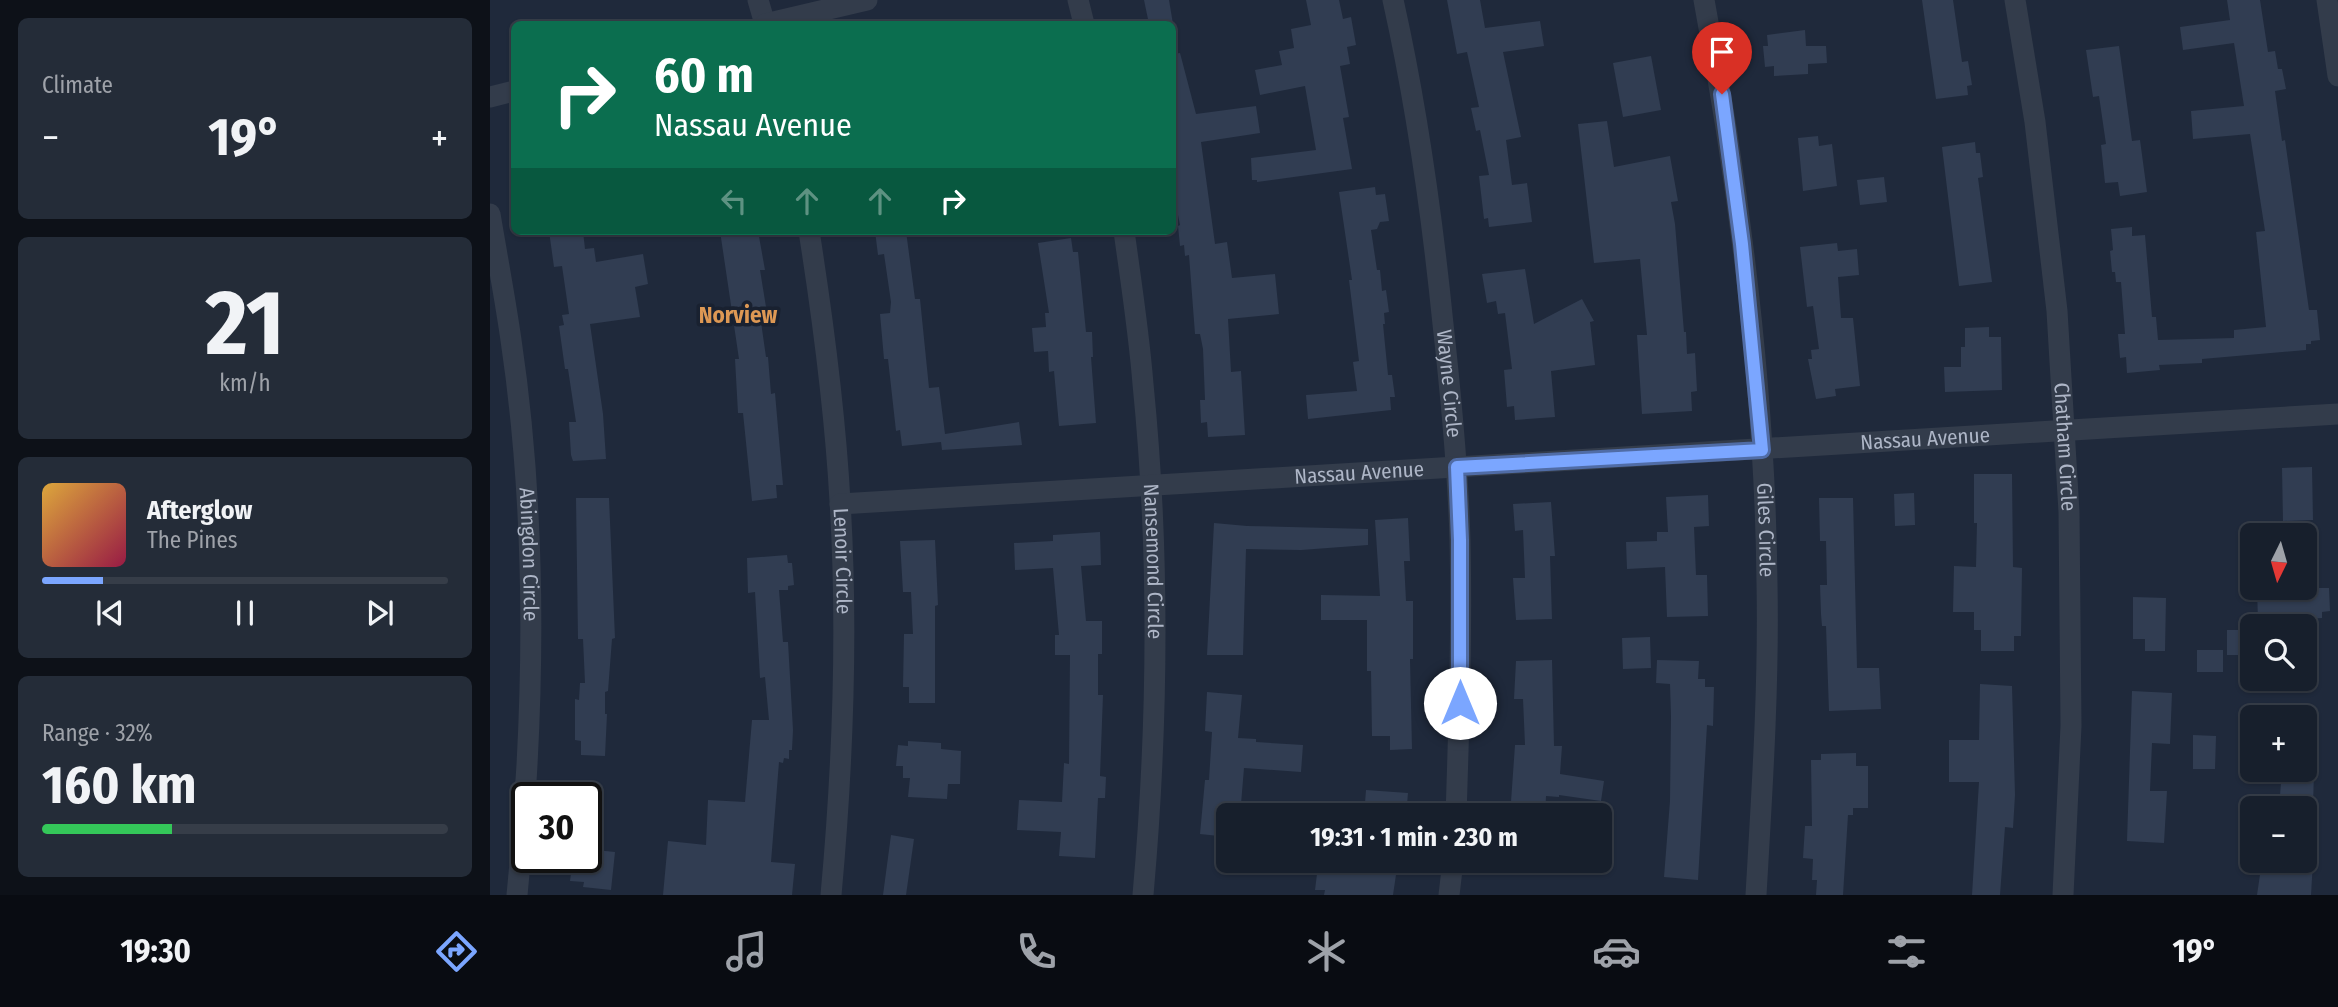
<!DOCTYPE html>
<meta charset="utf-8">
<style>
body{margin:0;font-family:"Fira Sans Condensed",sans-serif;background:#242c38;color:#f1f3f6;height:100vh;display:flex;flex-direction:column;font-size:26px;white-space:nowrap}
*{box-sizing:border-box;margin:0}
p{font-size:23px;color:#9ea2a9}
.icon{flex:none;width:38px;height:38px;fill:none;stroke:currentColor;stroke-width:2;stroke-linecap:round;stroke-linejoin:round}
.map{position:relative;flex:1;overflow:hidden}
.details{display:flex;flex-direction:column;gap:18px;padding:18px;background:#0d1118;width:490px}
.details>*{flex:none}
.hud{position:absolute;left:21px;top:21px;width:665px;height:214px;border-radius:10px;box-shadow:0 2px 5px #0004,0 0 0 2px #363d48;background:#0b6e4f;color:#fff;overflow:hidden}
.needle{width:46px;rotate:185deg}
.controls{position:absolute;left:1750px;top:523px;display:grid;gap:14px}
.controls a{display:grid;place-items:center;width:77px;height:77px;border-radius:10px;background:#171f2c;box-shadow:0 2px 5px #0004,0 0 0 2px #363d48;font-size:35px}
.speed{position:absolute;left:21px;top:782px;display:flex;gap:14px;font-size:35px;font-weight:700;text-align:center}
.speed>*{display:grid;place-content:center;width:91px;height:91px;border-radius:50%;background:#171f2c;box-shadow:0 2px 5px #0004,0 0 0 2px #363d48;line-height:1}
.speed .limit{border:4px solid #111;border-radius:10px;background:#fff;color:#111}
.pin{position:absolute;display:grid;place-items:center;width:60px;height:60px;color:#fff;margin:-72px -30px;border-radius:50% 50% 50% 0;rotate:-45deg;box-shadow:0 0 7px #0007}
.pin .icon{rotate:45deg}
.me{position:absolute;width:77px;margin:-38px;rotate:0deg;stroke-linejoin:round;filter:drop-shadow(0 0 5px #0008)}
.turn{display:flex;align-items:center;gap:24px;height:147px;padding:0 28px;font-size:32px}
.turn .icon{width:91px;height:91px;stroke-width:2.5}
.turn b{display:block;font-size:49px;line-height:60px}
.lanes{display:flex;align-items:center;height:66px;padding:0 28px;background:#0003;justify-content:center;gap:35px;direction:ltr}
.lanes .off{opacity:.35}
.big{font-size:52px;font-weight:700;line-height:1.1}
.details .card{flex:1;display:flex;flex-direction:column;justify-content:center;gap:10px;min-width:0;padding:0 24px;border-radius:10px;background:#242c38}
.details .dial{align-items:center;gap:0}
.dial b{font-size:91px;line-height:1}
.song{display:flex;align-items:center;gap:21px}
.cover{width:84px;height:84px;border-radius:10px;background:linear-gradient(135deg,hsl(40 70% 55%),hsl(340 70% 35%))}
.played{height:7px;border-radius:4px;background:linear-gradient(90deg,#7ba6ff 15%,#363d48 15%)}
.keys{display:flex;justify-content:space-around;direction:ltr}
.heat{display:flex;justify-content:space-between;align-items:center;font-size:38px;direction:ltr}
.charge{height:10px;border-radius:5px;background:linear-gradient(90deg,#34c759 32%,#363d48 0)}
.trip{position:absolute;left:726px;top:803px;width:396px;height:70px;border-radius:10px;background:#171f2c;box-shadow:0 2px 5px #0004,0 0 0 2px #363d48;font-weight:700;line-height:70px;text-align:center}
.tab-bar{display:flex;height:112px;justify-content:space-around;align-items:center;background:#090c12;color:#9ea2a9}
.tab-bar .icon{width:49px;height:49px}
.tab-bar .current{color:#7ba6ff}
.tab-bar b{font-size:32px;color:#f1f3f6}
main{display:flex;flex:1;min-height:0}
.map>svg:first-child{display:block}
.building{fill:#313d52}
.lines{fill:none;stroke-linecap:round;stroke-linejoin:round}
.minor{stroke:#333c4b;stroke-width:21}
.route-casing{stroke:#506ca6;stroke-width:18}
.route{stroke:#7ba6ff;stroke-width:12}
.labels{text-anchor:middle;stroke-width:7;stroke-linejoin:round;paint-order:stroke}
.street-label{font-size:21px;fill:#aeb6c7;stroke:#192130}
.neighbourhood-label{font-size:23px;font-weight:bold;fill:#dd9854;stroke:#192130}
</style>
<main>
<section class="details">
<div class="card"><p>Climate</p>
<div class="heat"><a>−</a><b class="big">19°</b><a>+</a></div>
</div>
<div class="card dial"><b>21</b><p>km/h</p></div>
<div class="card">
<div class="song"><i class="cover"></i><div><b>Afterglow</b><p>The Pines</p></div></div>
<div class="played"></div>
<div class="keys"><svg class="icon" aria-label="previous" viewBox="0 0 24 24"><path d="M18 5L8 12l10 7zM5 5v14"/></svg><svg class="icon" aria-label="pause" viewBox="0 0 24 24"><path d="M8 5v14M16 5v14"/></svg><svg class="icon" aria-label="next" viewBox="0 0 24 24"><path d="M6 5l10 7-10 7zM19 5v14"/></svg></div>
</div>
<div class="card"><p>Range · 32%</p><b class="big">160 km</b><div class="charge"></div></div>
</section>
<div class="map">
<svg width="1848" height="895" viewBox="0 0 1848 895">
<rect width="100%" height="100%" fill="#1f293b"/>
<g class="building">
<path d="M654,0H679L683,24H659Z"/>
<path d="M816,0H849L853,19L861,17L866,45L857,47L860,64L850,66L859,117L853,118L862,169L767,182V180H762L761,158L826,150L815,86L770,95L765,70L792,65L789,51L804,48L801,29L821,25Z"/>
<path d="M957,0H990L995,28L1050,21L1054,46L1013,52L1031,137L1016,140L1022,185L1037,183L1042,222L999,227L998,218L994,219L989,176L999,175L990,130L986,131L981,108L989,107L977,52L967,54Z"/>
<path d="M1432,0H1463L1472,62L1478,61L1482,85L1477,86L1478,95L1446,99Z"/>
<path d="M1737,0H1770L1778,52L1785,51L1788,69H1792L1796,89L1785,91L1792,141L1795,140L1819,310H1827L1830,340L1821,341V344H1816V350L1712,359V363L1669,365L1670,370L1637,373L1636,357L1630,358L1628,334H1635L1631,282H1626L1625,272H1622L1620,251L1623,250L1621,229L1642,227V236L1655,235L1662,317H1666L1668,340L1744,338V330L1776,327L1766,232L1775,231L1760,134L1703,139L1701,111L1754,106L1744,43L1693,50L1690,27L1740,20Z"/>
<path d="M1315,30L1316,46H1336L1337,63L1318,64V74L1284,76V66L1275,67L1273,46H1278L1277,35Z"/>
<path d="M1629,46L1642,141L1650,140L1657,192L1630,196L1628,182L1615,183L1611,145L1616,144L1609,96L1603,97L1596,50Z"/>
<path d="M690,53L706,114L766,106L770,133L711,142L725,244L737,242L742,278L785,274L789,314L738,319L741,372L751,371L755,435L718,437L717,422L711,423L710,400H715L713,349L710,334H705L699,255L695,256L694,245L690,246L688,226L690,225L682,185V54Z"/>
<path d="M1161,56L1171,110L1133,117L1123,63Z"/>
<path d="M1117,121L1124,167L1180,156L1188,201L1181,202L1185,224L1194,332H1196L1197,354L1205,353L1207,391L1201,392L1202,411L1152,414L1147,335H1157L1150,259L1104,263L1088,124Z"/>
<path d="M1328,136L1329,146L1342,144L1347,186L1313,191L1308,138Z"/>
<path d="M1485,142L1486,153H1490L1493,177L1488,178L1502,282L1469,286L1452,147Z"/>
<path d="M1394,177L1397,202L1370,205L1367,180Z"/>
<path d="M885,187L886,195L895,194L899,221L890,222L887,229L881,230L887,270H890L892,291L896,290L899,312L894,313L895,324H893L898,375H902L905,397H900L901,410L818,419L816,395L867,391L863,362L869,361L859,280H862L849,192Z"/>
<path d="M59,231H93L95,249L104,248L106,262L153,254L158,284L145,287L150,317L100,324L113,414L116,459L83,461L81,455L79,422H86L78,369H75L69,326L74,325L72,315L79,314L72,266L64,267Z"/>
<path d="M230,231H268L275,270H270L276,307L269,308L276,357H278L281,394L285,393L293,485H286L287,498L262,501L253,413H248L245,359H249Z"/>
<path d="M385,231H416L425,299H430L439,388L449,387L455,434L529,422L532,445L452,450L451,442L412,446L410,430L406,431L398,359H394L390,314L400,313L401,302L394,254L388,255Z"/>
<path d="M581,238L583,252H588L596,332H602L603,357H601L606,423L569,426L564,371L559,372L558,351L544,352L542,328L556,327L555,313H559L548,243Z"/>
<path d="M1347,243L1348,251L1367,249L1369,275L1348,277L1351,318H1363L1370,386L1345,389L1346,396L1326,399L1318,359H1322L1321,350L1329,349L1323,306L1317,307L1310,247Z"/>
<path d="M1035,269L1044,324L1092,299L1104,321L1100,322L1105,365L1061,371L1065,417L1025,420L1024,406L1017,407L1014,370L1022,369L1015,313L1008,314L1006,301L997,303L992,274Z"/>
<path d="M1499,327V337H1511L1512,390L1455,392L1454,367H1471V347H1475V328Z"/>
<path d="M1822,467L1823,520L1793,521L1792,468Z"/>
<path d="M1484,474H1522L1523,567L1532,568L1531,636H1524V651H1491V630H1484V612H1463L1464,566L1486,567L1487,523H1484Z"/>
<path d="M1424,493L1425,525L1405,526L1404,494Z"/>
<path d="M1218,495L1219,526L1204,527L1206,575H1217L1218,616L1177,617L1175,567L1137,569L1136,542L1167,541V532H1178L1176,497Z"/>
<path d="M86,498H119L125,638L122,639L118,691L115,692V714H117L115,756L91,755V741L85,740V699L89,700L90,683H95L93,639H88Z"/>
<path d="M1329,498H1363L1367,668H1389L1391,709L1339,711L1336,626H1332L1331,614L1330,585H1337L1336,541H1330Z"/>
<path d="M1061,502L1065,556H1060L1062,619L1026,620L1023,578H1035L1033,530L1025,531L1023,504Z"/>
<path d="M918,518L920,561H914L916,601H923V659H920L922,749L900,750V736H882L881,671H877V620H831V595L890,596L885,520Z"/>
<path d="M724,523L757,526L878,529V545L811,550L756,549L753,655H717Z"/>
<path d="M610,532L611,565L591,566L596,621H612V654H608V695H613L610,776L616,777L615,798H608L605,858L569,856L571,832L527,830L529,800L572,802L574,763L579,764L580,655H565V635H569L563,568L525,570L524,543L563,541V535Z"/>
<path d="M445,540L448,605L445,606V703H419V687H413L414,634H423L421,592H413L410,541Z"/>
<path d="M297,555L298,563H302L304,585L298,586V590H289L293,642H298L303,730L302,750H299V759L294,758L293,763L289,762L281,862L305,864L302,895H173L178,841L216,845L218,800L255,802L262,720H279L275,677L270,678L265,592L258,593L257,558Z"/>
<path d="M1767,588H1839L1840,611L1832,612V618L1768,621Z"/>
<path d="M1643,597L1676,598L1675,651H1655V639H1643Z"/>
<rect x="1737" y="630" width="25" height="25"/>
<path d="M1160,637L1161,668L1133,669L1132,638Z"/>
<rect x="1707" y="650" width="26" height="22"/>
<path d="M1062,660L1064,746H1072L1070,774L1114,781L1111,801L1069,795V797L1056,796L1055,816H1020L1025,745H1035L1033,699H1024L1026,661Z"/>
<path d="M1167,660L1209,661L1208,679H1215V687H1224L1223,726L1217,725L1208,880L1174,877L1180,801L1181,716L1180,684L1166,683Z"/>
<path d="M1490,684L1522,686L1525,795L1523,828L1515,827L1510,895H1482L1489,782H1459V740H1489Z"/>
<path d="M1642,691L1682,693L1680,744L1662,743L1660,791H1677L1674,843L1637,841Z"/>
<path d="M717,692L752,695L748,738L766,739V742L813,745L811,772L754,768L750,816H738V837L710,834L715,780H719L722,732L715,731Z"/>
<path d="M1703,735L1726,736L1725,769H1703Z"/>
<path d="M418,741L451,743V749L471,751L470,784H458L457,799L418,797L420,778H413V766H406L408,745L418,746Z"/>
<path d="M1366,753V766H1378V808H1363V815H1358L1353,895H1326L1327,880H1322L1323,859L1313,858L1315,826H1322L1321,760H1331V754Z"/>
<path d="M1792,770H1824L1823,808H1789Z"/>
<path d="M876,790L918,793L916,816H874Z"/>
<path d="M401,835L424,839L416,895H393Z"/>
<path d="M96,849L125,852L121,890L93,887L94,882L80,881L83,858H96Z"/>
<path d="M1772,861H1823L1821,895H1767Z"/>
<path d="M886,865L907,868L903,895H834L835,890H825L828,866L886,871Z"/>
</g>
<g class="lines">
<g class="minor">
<path d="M268,0L275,24"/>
<path d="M588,0L594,24"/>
<path id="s1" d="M903,0C927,107 942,215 953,324C961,396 968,468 970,540C972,632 969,724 966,816"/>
<path id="s2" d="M1214,0C1250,192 1275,388 1277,583C1279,687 1272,791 1266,895"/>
<path id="s3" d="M1525,0L1545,122L1567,311L1579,512L1581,726L1573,895"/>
<path d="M1837,0L1848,76"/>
<path d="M275,24L377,0"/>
<path d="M0,97L24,91"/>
<path id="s4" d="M0,214C7,256 15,298 21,340C48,522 45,712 27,895"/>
<path id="s5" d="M319,231C333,320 345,411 350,501C358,632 353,764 341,895"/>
<path id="s6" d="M634,231C641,282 649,333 653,384C670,554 668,726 653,895"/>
<path id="s7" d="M350,504L1848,414"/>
<path d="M959,895L963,861"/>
</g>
</g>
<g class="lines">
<g class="route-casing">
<path id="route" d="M970,703V540L967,467L1272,450L1252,244L1232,94"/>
</g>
<use href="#route" class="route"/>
</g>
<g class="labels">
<g class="street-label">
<text dy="7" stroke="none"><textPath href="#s1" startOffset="388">Wayne Circle</textPath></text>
<text dy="7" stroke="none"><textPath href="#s7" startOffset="1087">Nassau Avenue</textPath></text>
<text dy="7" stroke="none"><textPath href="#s3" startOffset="450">Chatham Circle</textPath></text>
<text dy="7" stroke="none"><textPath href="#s7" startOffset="520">Nassau Avenue</textPath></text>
<text dy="7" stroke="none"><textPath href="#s2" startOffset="534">Giles Circle</textPath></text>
<text dy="7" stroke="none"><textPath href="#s4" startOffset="343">Abingdon Circle</textPath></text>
<text dy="7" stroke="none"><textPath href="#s5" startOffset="332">Lenoir Circle</textPath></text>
<text dy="7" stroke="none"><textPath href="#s6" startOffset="332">Nansemond Circle</textPath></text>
</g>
<g class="neighbourhood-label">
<text x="248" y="323">Norview</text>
</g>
</g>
</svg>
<div class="controls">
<a><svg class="needle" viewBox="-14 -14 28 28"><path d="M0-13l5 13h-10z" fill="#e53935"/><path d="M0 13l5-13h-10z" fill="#9ea2a9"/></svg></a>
<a><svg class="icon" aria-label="search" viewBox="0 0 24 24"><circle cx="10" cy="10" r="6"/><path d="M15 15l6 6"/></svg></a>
<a>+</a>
<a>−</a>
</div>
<div class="speed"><div class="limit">30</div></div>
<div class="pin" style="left:1232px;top:94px;background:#d93025"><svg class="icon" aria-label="arrive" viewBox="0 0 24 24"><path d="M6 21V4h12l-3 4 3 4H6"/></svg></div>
<svg class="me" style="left:970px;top:703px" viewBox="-20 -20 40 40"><circle r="19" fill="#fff"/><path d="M0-13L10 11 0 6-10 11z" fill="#7ba6ff"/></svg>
<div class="trip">19:31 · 1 min · 230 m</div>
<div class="hud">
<div class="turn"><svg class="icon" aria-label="right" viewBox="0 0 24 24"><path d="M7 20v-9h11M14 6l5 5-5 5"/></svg><div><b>60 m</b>Nassau Avenue</div></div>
<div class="lanes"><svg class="icon off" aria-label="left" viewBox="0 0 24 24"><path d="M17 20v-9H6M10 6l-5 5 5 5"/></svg><svg class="icon off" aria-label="ahead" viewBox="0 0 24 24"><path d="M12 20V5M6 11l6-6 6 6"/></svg><svg class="icon off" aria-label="ahead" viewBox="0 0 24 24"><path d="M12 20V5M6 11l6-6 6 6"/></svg><svg class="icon" aria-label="right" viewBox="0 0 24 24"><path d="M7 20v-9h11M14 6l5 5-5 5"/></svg></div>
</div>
</div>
</main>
<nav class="tab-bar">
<b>19:30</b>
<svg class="icon current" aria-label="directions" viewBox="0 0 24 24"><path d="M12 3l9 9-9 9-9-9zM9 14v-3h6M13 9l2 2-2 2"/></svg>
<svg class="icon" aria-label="music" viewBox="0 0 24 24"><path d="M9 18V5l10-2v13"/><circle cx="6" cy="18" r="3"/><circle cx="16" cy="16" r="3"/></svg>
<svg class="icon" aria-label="phone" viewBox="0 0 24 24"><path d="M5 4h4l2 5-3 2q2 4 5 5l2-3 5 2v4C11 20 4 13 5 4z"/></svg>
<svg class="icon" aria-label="climate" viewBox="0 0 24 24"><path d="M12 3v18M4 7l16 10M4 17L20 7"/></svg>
<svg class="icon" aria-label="car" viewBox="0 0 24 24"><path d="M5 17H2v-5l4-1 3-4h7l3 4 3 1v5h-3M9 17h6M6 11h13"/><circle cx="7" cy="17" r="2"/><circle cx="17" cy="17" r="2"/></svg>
<svg class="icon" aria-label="filters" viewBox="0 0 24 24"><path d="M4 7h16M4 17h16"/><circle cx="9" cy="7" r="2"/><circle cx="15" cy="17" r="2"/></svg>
<b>19°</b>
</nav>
